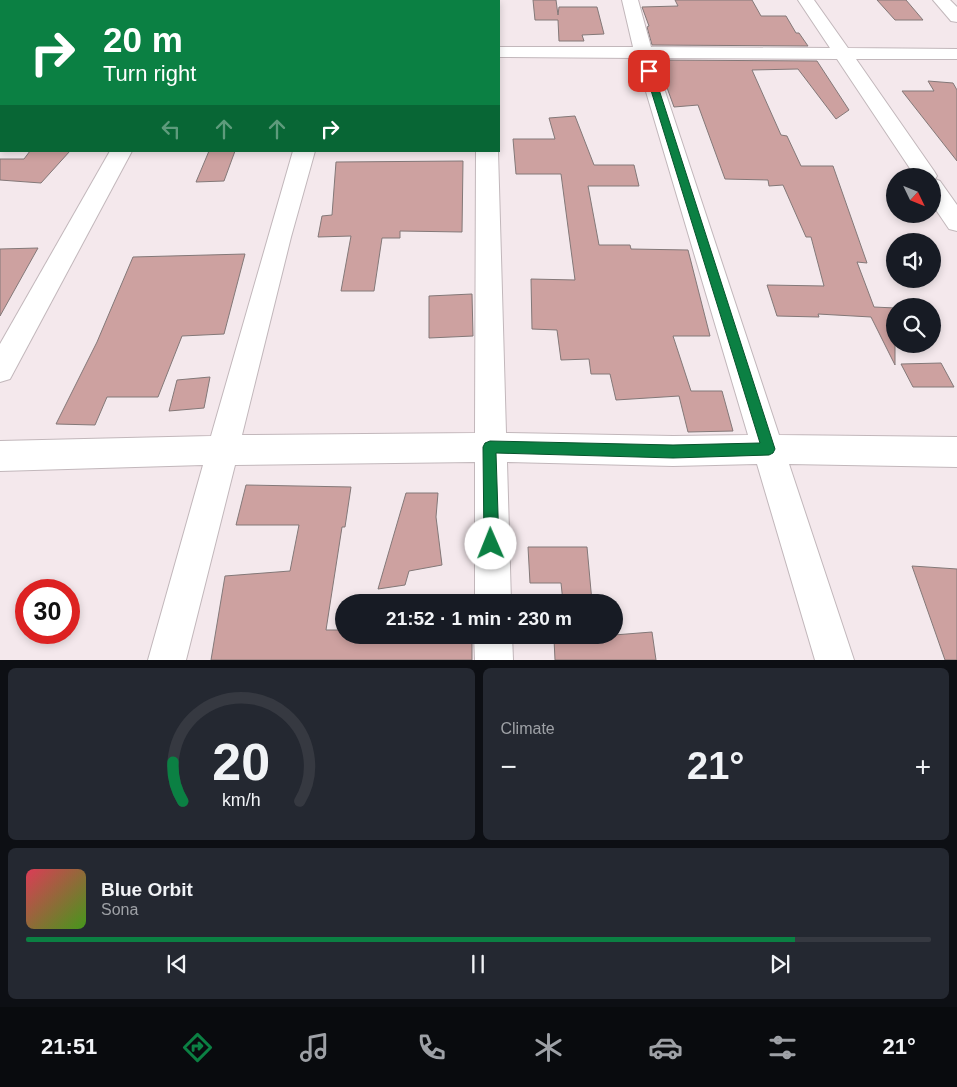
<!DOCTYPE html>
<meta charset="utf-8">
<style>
body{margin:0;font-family:Helvetica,sans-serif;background:#242831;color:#f1f3f6;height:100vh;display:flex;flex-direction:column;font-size:19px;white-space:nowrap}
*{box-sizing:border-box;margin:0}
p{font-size:16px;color:#9ea1a6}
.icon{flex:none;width:28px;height:28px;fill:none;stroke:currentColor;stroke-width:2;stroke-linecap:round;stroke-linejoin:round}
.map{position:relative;height:660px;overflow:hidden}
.details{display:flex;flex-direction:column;gap:8px;padding:8px;background:#0d0f14;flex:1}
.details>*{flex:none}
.guide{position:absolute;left:0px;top:0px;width:500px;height:152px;box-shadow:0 2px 8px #0003;background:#0b8043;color:#fff;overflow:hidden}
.needle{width:32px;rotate:133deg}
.buttons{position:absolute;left:886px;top:168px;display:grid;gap:10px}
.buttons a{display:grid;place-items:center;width:55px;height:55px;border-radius:50%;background:#171b24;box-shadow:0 2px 8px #0003;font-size:25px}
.speed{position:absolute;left:15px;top:579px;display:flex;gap:10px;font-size:25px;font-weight:700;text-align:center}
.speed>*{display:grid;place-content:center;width:65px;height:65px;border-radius:50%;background:#171b24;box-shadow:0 2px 8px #0003;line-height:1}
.speed .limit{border:8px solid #d22;background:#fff;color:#111}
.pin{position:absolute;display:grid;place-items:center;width:42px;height:42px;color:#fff;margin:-21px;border-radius:10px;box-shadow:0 2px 8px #0006}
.me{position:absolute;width:55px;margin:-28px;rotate:359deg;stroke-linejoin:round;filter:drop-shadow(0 0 4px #0008)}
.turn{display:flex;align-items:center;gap:18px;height:105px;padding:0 20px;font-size:22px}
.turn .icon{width:65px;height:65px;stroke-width:2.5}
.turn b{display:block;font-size:35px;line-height:42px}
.lanes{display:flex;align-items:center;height:48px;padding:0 20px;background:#0003;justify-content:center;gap:25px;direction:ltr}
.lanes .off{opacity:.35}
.big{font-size:38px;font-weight:700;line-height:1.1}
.details .tile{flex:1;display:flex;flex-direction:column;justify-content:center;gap:8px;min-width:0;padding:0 18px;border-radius:8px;background:#242831}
.details .dial{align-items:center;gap:0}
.dial svg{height:130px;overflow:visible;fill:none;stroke:#363941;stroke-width:7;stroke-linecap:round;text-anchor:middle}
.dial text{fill:#f1f3f6;stroke:none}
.song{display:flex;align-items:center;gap:15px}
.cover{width:60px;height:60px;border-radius:8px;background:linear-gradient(135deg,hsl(350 70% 55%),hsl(100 70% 35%))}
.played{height:5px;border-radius:2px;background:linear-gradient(90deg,#0b8043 85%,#363941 85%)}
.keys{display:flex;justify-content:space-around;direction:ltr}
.heat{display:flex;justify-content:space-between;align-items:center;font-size:28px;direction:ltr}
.details .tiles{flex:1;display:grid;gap:8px;grid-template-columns:1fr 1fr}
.tile:last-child{grid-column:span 2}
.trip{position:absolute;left:335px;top:594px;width:288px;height:50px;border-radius:25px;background:#171b24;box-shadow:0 2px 8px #0003;font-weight:700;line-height:50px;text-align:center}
.dock{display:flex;height:80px;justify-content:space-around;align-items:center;background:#090b0e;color:#9ea1a6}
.dock .icon{width:35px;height:35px}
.dock .selected{color:#0b8043}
.dock b{font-size:22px;color:#f1f3f6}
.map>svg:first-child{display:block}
.building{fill:#cda1a0;stroke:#837878}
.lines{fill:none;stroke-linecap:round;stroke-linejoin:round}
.minor-casing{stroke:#c2b7bb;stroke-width:2}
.minor{fill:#fff;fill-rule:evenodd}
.route{fill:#0b8043;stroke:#07532c}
</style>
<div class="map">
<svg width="957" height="660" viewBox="0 0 957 660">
<rect width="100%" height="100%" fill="#f4e8ec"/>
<g class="building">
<path d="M533,0H556L558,15L559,7H597L604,34L582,35L584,41H559L558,20H535Z"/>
<path d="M675,0H752L761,16H786L796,33H799L808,46L652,45L647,27L649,26L642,7L678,6Z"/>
<path d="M877,0H906L923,20H895Z"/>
<path d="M657,60L817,61L849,110L836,119L798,69L752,70L781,135L787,136L801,166H833L867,263L857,262L874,307L895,308V365L871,317L818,314L819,317L777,316L767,285L824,286L811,237H806L783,185L769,186L768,180L725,179L698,105L674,107Z"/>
<path d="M928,81L953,83L957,90V161L902,91H934Z"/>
<path d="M575,116L594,165H634L639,186H588L599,245H630L631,249L688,250L710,336H673L691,391H722L733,431L688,432L679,396L616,400L610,374H591L589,359L561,360L557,330L532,329L531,279L575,280L561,174H516L513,139H555L549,118Z"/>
<path d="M30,151H70L41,183L0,180V159H24Z"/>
<path d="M209,151H235L224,181L196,182Z"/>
<path d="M463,161L462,232L400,231V238H382L374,291H341L351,236L318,237L322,216L332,215L336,162Z"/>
<path d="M38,248L0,316V249Z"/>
<path d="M245,254L224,334L182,336L158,397H107L95,425L56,424L97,342L133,257Z"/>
<path d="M472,294L473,336L429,338V296Z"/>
<path d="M941,363L954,387H913L901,364Z"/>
<path d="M210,377L204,408L169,411L177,380Z"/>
<path d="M246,485L351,487L345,527H342L326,630H344V635H472V660H211L225,576L290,571L299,525H236Z"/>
<path d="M406,493H438L436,517L442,565L409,571L405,585L378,589Z"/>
<path d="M528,547H587L592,602H563L561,583H530Z"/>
<path d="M912,566L957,569V660H945Z"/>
<path d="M652,632L656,660H555L554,639L566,638V635H614Z"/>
</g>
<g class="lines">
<g class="minor-casing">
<g id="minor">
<rect x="481" y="0" width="16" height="1"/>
<path d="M622,0H638L651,47L830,48L798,0H814L848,48L957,49V59H856L934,171L937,176L935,179L940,181L957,205V231L949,229L932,204V176H915L837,59L654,58L779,435L957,437V467L789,464L854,660H815L757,464L673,466L507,462L511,602H475V462L235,465L186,660H148L203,465L0,471V441L211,436L293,151H315L291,237L242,435L475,433L476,151H498L506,433L673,436L748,435L636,58L499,57V47H633Z"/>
<path d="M933,0H950L957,7V22L951,21Z"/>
<rect x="0" y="46" width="1" height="10"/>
<path d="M110,151H132L10,379L0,382V344Z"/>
<path d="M474,635H512L513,660H475Z"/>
</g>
</g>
<use href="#minor" class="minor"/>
</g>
<path class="route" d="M649,68L653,71L775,449L773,453L769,455L673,458L496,453L499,544L496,549L491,551L486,549L484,544L483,447L485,443L490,441L673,445L760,443L645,71Z"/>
</svg>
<div class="buttons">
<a><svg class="needle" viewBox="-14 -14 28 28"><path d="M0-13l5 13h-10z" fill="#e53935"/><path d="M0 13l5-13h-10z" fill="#9ea1a6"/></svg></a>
<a><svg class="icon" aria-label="sound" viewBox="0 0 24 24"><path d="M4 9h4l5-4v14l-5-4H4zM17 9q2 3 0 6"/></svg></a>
<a><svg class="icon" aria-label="search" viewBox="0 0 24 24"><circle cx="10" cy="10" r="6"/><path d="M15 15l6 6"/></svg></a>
</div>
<div class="speed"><div class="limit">30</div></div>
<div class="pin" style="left:649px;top:71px;background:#d93025"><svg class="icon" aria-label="arrive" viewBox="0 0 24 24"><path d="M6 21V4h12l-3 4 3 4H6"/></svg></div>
<svg class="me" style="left:491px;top:544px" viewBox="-20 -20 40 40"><circle r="19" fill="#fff"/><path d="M0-13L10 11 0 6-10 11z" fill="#0b8043"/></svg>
<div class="trip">21:52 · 1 min · 230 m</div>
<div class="guide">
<div class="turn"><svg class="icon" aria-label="right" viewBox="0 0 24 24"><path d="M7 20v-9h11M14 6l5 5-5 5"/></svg><div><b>20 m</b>Turn right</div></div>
<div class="lanes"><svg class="icon off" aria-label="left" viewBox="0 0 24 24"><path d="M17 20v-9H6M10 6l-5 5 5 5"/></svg><svg class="icon off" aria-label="ahead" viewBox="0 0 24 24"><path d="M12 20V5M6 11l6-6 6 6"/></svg><svg class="icon off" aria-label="ahead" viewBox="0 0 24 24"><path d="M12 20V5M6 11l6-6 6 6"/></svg><svg class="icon" aria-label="right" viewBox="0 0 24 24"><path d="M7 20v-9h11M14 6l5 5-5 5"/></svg></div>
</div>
</div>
<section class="details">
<div class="tiles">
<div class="tile dial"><svg viewBox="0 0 100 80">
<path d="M14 69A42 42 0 1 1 86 69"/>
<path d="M14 69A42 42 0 0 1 8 45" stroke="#0b8043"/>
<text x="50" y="56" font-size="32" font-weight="700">20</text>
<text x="50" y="72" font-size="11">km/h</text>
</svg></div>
<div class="tile"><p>Climate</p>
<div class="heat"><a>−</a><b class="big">21°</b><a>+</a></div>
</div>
<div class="tile">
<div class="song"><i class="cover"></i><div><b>Blue Orbit</b><p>Sona</p></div></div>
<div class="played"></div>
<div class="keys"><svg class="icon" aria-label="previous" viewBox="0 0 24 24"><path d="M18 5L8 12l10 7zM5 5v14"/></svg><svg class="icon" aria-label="pause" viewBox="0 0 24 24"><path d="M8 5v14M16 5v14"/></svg><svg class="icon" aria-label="next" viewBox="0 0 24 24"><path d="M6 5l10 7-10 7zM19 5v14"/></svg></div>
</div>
</div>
</section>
<nav class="dock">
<b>21:51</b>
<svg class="icon selected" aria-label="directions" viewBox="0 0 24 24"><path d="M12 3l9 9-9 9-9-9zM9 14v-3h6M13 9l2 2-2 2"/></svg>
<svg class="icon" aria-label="music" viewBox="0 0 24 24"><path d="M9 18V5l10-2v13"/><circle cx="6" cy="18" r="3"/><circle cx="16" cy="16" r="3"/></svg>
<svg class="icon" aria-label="phone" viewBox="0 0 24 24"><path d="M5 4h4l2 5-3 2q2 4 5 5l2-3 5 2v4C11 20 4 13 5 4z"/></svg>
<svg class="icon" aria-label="climate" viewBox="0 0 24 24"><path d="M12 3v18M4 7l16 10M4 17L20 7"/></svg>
<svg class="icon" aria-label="car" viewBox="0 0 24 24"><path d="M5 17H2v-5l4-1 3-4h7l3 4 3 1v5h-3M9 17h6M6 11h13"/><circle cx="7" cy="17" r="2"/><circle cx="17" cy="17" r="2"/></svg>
<svg class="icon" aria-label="filters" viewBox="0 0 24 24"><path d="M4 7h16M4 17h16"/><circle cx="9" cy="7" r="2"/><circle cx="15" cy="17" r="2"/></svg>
<b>21°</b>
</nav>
